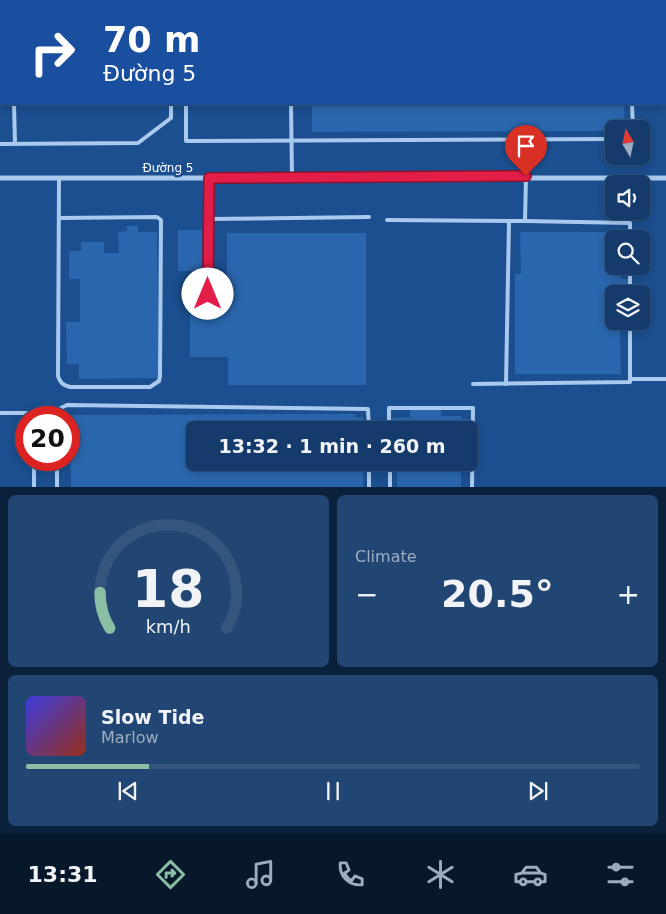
<!DOCTYPE html>
<meta charset="utf-8">
<style>
body{margin:0;font-family:"DejaVu Sans",sans-serif;background:#214673;color:#f1f3f6;height:100vh;display:flex;flex-direction:column;font-size:19px;white-space:nowrap}
*{box-sizing:border-box;margin:0}
p{font-size:16px;color:#9dadc1}
.icon{flex:none;width:28px;height:28px;fill:none;stroke:currentColor;stroke-width:2;stroke-linecap:round;stroke-linejoin:round}
.map{position:relative;height:487px;overflow:hidden}
.details{display:flex;flex-direction:column;gap:8px;padding:8px;background:#0b203b;flex:1}
.details>*{flex:none}
.guide{position:absolute;left:0px;top:0px;width:666px;height:105px;box-shadow:0 2px 8px #0003,0 0 0 1px #33557e;background:#1a4fa0;color:#fff;overflow:hidden}
.needle{width:32px;rotate:351deg}
.fabs{position:absolute;left:605px;top:120px;display:grid;gap:10px}
.fabs a{display:grid;place-items:center;width:45px;height:45px;border-radius:8px;background:#143b6b;box-shadow:0 2px 8px #0003,0 0 0 1px #33557e;font-size:25px}
.speed{position:absolute;left:15px;top:406px;display:flex;gap:10px;font-size:25px;font-weight:700;text-align:center}
.speed>*{display:grid;place-content:center;width:65px;height:65px;border-radius:50%;background:#143b6b;box-shadow:0 2px 8px #0003,0 0 0 1px #33557e;line-height:1}
.speed .limit{border:8px solid #d22;background:#fff;color:#111}
.pin{position:absolute;display:grid;place-items:center;width:42px;height:42px;color:#fff;margin:-51px -21px;border-radius:50% 50% 50% 0;rotate:-45deg;box-shadow:0 0 5px #0007}
.pin .icon{rotate:45deg}
.me{position:absolute;width:55px;margin:-28px;rotate:0deg;stroke-linejoin:round;filter:drop-shadow(0 0 4px #0008)}
.turn{display:flex;align-items:center;gap:18px;height:105px;padding:0 20px;font-size:22px}
.turn .icon{width:65px;height:65px;stroke-width:2.5}
.turn b{display:block;font-size:35px;line-height:42px}
.big{font-size:38px;font-weight:700;line-height:1.1}
.details .widget{flex:1;display:flex;flex-direction:column;justify-content:center;gap:8px;min-width:0;padding:0 18px;border-radius:8px;background:#214673}
.details .dial{align-items:center;gap:0}
.dial svg{height:130px;overflow:visible;fill:none;stroke:#33557e;stroke-width:7;stroke-linecap:round;text-anchor:middle}
.dial text{fill:#f1f3f6;stroke:none}
.song{display:flex;align-items:center;gap:15px}
.cover{width:60px;height:60px;border-radius:8px;background:linear-gradient(135deg,hsl(240 70% 55%),hsl(10 70% 35%))}
.played{height:5px;border-radius:2px;background:linear-gradient(90deg,#8abfa5 20%,#33557e 20%)}
.keys{display:flex;justify-content:space-around;direction:ltr}
.heat{display:flex;justify-content:space-between;align-items:center;font-size:28px;direction:ltr}
.details .tiles{flex:1;display:grid;gap:8px;grid-template-columns:1fr 1fr}
.widget:last-child{grid-column:span 2}
.trip{position:absolute;left:186px;top:421px;width:292px;height:50px;border-radius:8px;background:#143b6b;box-shadow:0 2px 8px #0003,0 0 0 1px #33557e;font-weight:700;line-height:50px;text-align:center}
.tab-bar{display:flex;height:80px;justify-content:space-around;align-items:center;background:#08182b;color:#9dadc1}
.tab-bar .icon{width:35px;height:35px}
.tab-bar .active{color:#8abfa5}
.tab-bar b{font-size:22px;color:#f1f3f6}
.map>svg:first-child{display:block}
.building{fill:#2a66ad}
.lines{fill:none;stroke-linecap:round;stroke-linejoin:round}
.service{stroke:#a9c9ee;stroke-width:4}
.minor{stroke:#a9c9ee;stroke-width:5}
.route-casing{stroke:#92132f;stroke-width:12}
.route{stroke:#e11d48;stroke-width:9}
.labels{text-anchor:middle;stroke-width:5;stroke-linejoin:round;paint-order:stroke}
.street-label{font-size:12px;fill:#fff;stroke:#1b4f8f}
</style>
<div class="map">
<svg width="666" height="487" viewBox="0 0 666 487">
<rect width="100%" height="100%" fill="#1b4f8f"/>
<g class="building">
<path d="M312,104H624L625,129H614V131L312,132Z"/>
<path d="M127,226H138V232H157L159,378L79,379V364H67L66,322H80V279H69V251H81V242H104V253H119L118,232L127,231Z"/>
<rect x="178" y="230" width="24" height="41"/>
<path d="M520,232H621V239H614V266H621V279H628V294H614V321H628V327H620L621,374H515V274H521Z"/>
<path d="M227,233H366V385H228V357H190V303H227Z"/>
<path d="M410,410H441V416H461V419H468V430H391V418L410,417Z"/>
<path d="M355,414V417H363V430H195V462H363V487H71L70,415Z"/>
<rect x="397" y="462" width="64" height="25"/>
</g>
<g class="lines">
<g class="service">
<path d="M170,0V1"/>
<path d="M185,0V1"/>
<path d="M535,0V1"/>
<path d="M632,0V1"/>
<path d="M16,1V0"/>
<path d="M79,1V0"/>
<path d="M289,1V0"/>
<path d="M665,8H666"/>
<path d="M0,51H1"/>
<path d="M14,104L15,144"/>
<path d="M186,104V141L614,139"/>
<path d="M291,104L292,177"/>
<path d="M632,104L633,129"/>
<path d="M0,144L138,143L171,118V104"/>
<path d="M59,218L157,217L161,220L160,376L159,381L150,387H70C63,385 60,383 58,376L59,178"/>
<path d="M208,219L369,217"/>
<path d="M387,220L525,221L526,177"/>
<path d="M525,221L630,223V239"/>
<path d="M630,266V294"/>
<path d="M208,294L209,178"/>
<path d="M630,379H666"/>
<path d="M473,384L630,382V321"/>
<path d="M506,384L509,221"/>
<path d="M0,413H34V418"/>
<path d="M56,418L57,410L67,405L368,409L369,430"/>
<path d="M389,430V408H473L472,487"/>
<path d="M57,460V487"/>
<path d="M369,462V487"/>
<path d="M390,462V487"/>
<path d="M34,487V460"/>
</g>
<path class="minor" d="M0,178H666"/>
</g>
<g class="lines">
<g class="route-casing">
<path id="route" d="M208,294L209,178L526,176"/>
</g>
<use href="#route" class="route"/>
</g>
<g class="labels">
<g class="street-label">
<text x="168" y="172">Đường 5</text>
</g>
</g>
</svg>
<div class="fabs">
<a><svg class="needle" viewBox="-14 -14 28 28"><path d="M0-13l5 13h-10z" fill="#e53935"/><path d="M0 13l5-13h-10z" fill="#9dadc1"/></svg></a>
<a><svg class="icon" aria-label="sound" viewBox="0 0 24 24"><path d="M4 9h4l5-4v14l-5-4H4zM17 9q2 3 0 6"/></svg></a>
<a><svg class="icon" aria-label="search" viewBox="0 0 24 24"><circle cx="10" cy="10" r="6"/><path d="M15 15l6 6"/></svg></a>
<a><svg class="icon" aria-label="layers" viewBox="0 0 24 24"><path d="M12 4l9 5-9 5-9-5zM3 14l9 5 9-5"/></svg></a>
</div>
<div class="speed"><div class="limit">20</div></div>
<div class="pin" style="left:526px;top:176px;background:#d93025"><svg class="icon" aria-label="arrive" viewBox="0 0 24 24"><path d="M6 21V4h12l-3 4 3 4H6"/></svg></div>
<svg class="me" style="left:208px;top:294px" viewBox="-20 -20 40 40"><circle r="19" fill="#fff"/><path d="M0-13L10 11 0 6-10 11z" fill="#e11d48"/></svg>
<div class="trip">13:32 · 1 min · 260 m</div>
<div class="guide">
<div class="turn"><svg class="icon" aria-label="right" viewBox="0 0 24 24"><path d="M7 20v-9h11M14 6l5 5-5 5"/></svg><div><b>70 m</b>Đường 5</div></div>
</div>
</div>
<section class="details">
<div class="tiles">
<div class="widget dial"><svg viewBox="0 0 100 80">
<path d="M14 69A42 42 0 1 1 86 69"/>
<path d="M14 69A42 42 0 0 1 8 47" stroke="#8abfa5"/>
<text x="50" y="56" font-size="32" font-weight="700">18</text>
<text x="50" y="72" font-size="11">km/h</text>
</svg></div>
<div class="widget"><p>Climate</p>
<div class="heat"><a>−</a><b class="big">20.5°</b><a>+</a></div>
</div>
<div class="widget">
<div class="song"><i class="cover"></i><div><b>Slow Tide</b><p>Marlow</p></div></div>
<div class="played"></div>
<div class="keys"><svg class="icon" aria-label="previous" viewBox="0 0 24 24"><path d="M18 5L8 12l10 7zM5 5v14"/></svg><svg class="icon" aria-label="pause" viewBox="0 0 24 24"><path d="M8 5v14M16 5v14"/></svg><svg class="icon" aria-label="next" viewBox="0 0 24 24"><path d="M6 5l10 7-10 7zM19 5v14"/></svg></div>
</div>
</div>
</section>
<nav class="tab-bar">
<b>13:31</b>
<svg class="icon active" aria-label="directions" viewBox="0 0 24 24"><path d="M12 3l9 9-9 9-9-9zM9 14v-3h6M13 9l2 2-2 2"/></svg>
<svg class="icon" aria-label="music" viewBox="0 0 24 24"><path d="M9 18V5l10-2v13"/><circle cx="6" cy="18" r="3"/><circle cx="16" cy="16" r="3"/></svg>
<svg class="icon" aria-label="phone" viewBox="0 0 24 24"><path d="M5 4h4l2 5-3 2q2 4 5 5l2-3 5 2v4C11 20 4 13 5 4z"/></svg>
<svg class="icon" aria-label="climate" viewBox="0 0 24 24"><path d="M12 3v18M4 7l16 10M4 17L20 7"/></svg>
<svg class="icon" aria-label="car" viewBox="0 0 24 24"><path d="M5 17H2v-5l4-1 3-4h7l3 4 3 1v5h-3M9 17h6M6 11h13"/><circle cx="7" cy="17" r="2"/><circle cx="17" cy="17" r="2"/></svg>
<svg class="icon" aria-label="filters" viewBox="0 0 24 24"><path d="M4 7h16M4 17h16"/><circle cx="9" cy="7" r="2"/><circle cx="15" cy="17" r="2"/></svg>
</nav>
